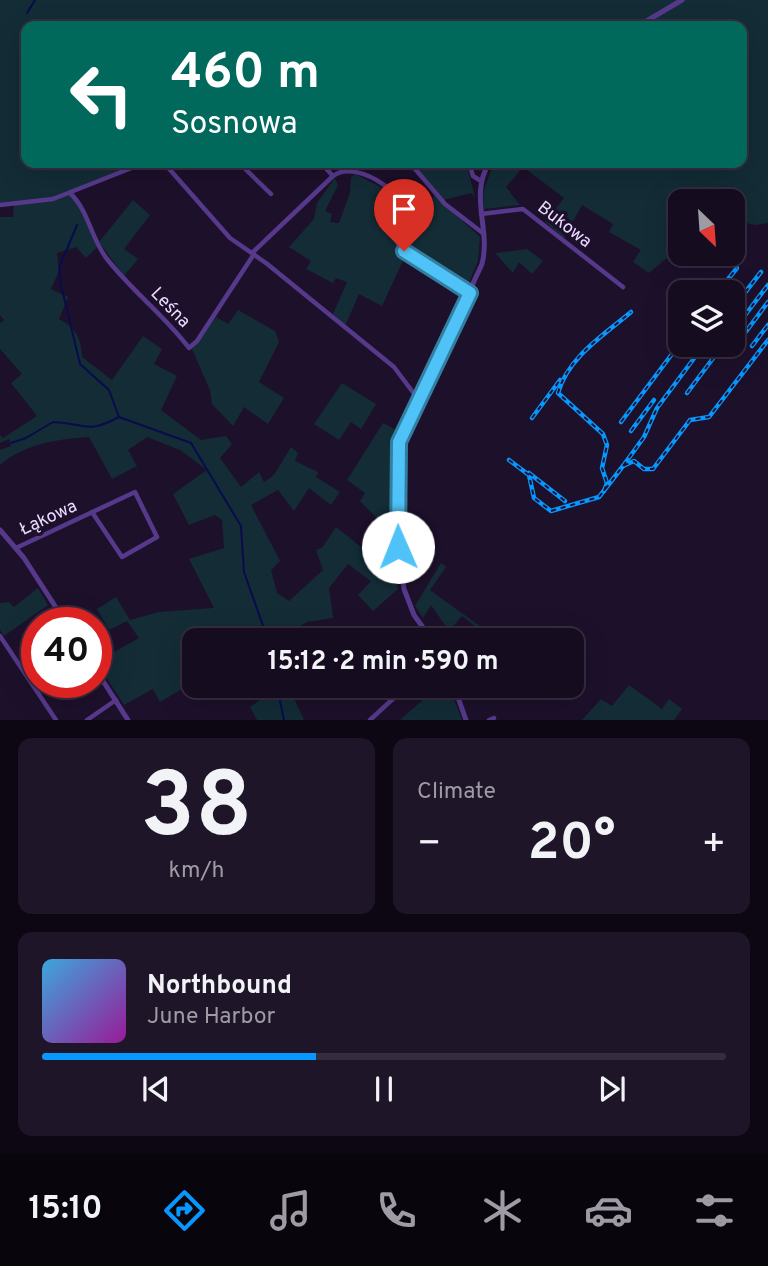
<!DOCTYPE html>
<meta charset="utf-8">
<style>
body{margin:0;font-family:Overpass,sans-serif;background:#1f1529;color:#f1f3f6;height:100vh;display:flex;flex-direction:column;font-size:26px;white-space:nowrap}
*{box-sizing:border-box;margin:0}
p{font-size:23px;color:#9e9ba5}
.icon{flex:none;width:38px;height:38px;fill:none;stroke:currentColor;stroke-width:2;stroke-linecap:round;stroke-linejoin:round}
.map{position:relative;height:720px;overflow:hidden}
.details{display:flex;flex-direction:column;gap:18px;padding:18px;background:#0c0712;flex:1}
.details>*{flex:none}
.top-card{position:absolute;left:21px;top:21px;width:726px;height:147px;border-radius:14px;box-shadow:0 7px 28px #0002,0 0 0 2px #352c3e;background:#00695c;color:#fff;overflow:hidden}
.needle{width:46px;rotate:155deg}
.fabs{position:absolute;left:668px;top:189px;display:grid;gap:14px}
.fabs a{display:grid;place-items:center;width:77px;height:77px;border-radius:14px;background:#160c20;box-shadow:0 7px 28px #0002,0 0 0 2px #352c3e;font-size:35px}
.speed{position:absolute;left:21px;top:607px;display:flex;gap:14px;font-size:35px;font-weight:700;text-align:center}
.speed>*{display:grid;place-content:center;width:91px;height:91px;border-radius:50%;background:#160c20;box-shadow:0 7px 28px #0002,0 0 0 2px #352c3e;line-height:1}
.speed .limit{border:10px solid #d22;background:#fff;color:#111}
.pin{position:absolute;display:grid;place-items:center;width:60px;height:60px;color:#fff;margin:-72px -30px;border-radius:50% 50% 50% 0;rotate:-45deg;box-shadow:0 0 7px #0007}
.pin .icon{rotate:45deg}
.me{position:absolute;width:77px;margin:-38px;rotate:359deg;stroke-linejoin:round;filter:drop-shadow(0 0 5px #0008)}
.turn{display:flex;align-items:center;gap:24px;height:147px;padding:0 35px;font-size:32px}
.turn .icon{width:91px;height:91px;stroke-width:2.5}
.turn b{display:block;font-size:49px;line-height:60px}
.big{font-size:52px;font-weight:700;line-height:1.1}
.details .widget{flex:1;display:flex;flex-direction:column;justify-content:center;gap:10px;min-width:0;padding:0 24px;border-radius:14px;background:#1f1529}
.details .dial{align-items:center;gap:0}
.dial b{font-size:91px;line-height:1}
.song{display:flex;align-items:center;gap:21px}
.cover{width:84px;height:84px;border-radius:10px;background:linear-gradient(135deg,hsl(200 70% 55%),hsl(300 70% 35%))}
.played{height:7px;border-radius:4px;background:linear-gradient(90deg,#0697ff 40%,#352c3e 40%)}
.keys{display:flex;justify-content:space-around;direction:ltr}
.heat{display:flex;justify-content:space-between;align-items:center;font-size:38px;direction:ltr}
.details .tiles{flex:1;display:grid;gap:18px;grid-template-columns:1fr 1fr}
.widget:last-child{grid-column:span 2}
.trip{position:absolute;left:182px;top:628px;width:402px;height:70px;border-radius:14px;background:#160c20;box-shadow:0 7px 28px #0002,0 0 0 2px #352c3e;font-weight:700;line-height:70px;text-align:center}
.tab-bar{display:flex;height:112px;justify-content:space-around;align-items:center;background:#09050d;color:#9e9ba5}
.tab-bar .icon{width:49px;height:49px}
.tab-bar .current{color:#0697ff}
.tab-bar b{font-size:32px;color:#f1f3f6}
.map>svg:first-child{display:block}
.green{fill:#132c36}
.lines{fill:none;stroke-linecap:round;stroke-linejoin:round}
.stream{stroke:#090c4c;stroke-width:2}
.minor{stroke:#57398c;stroke-width:4.5}
.tertiary{stroke:#57398c;stroke-width:5}
.rail-casing{stroke:#0697ff;stroke-width:4.5}
.rail{stroke:#1d102b;stroke-width:2;stroke-dasharray:5;stroke-linecap:butt}
.route-casing{stroke:#337fa1;stroke-width:18}
.route{stroke:#4fc3f7;stroke-width:12}
.labels{text-anchor:middle;stroke-width:7;stroke-linejoin:round;paint-order:stroke}
.street-label{font-size:18px;fill:#eadaff;stroke:#1d102b}
</style>
<div class="map">
<svg width="768" height="720" viewBox="0 0 768 720">
<rect width="100%" height="100%" fill="#1d102b"/>
<g class="green">
<path d="M0,0H768V223L755,225L733,220V201H681V246L649,273L633,262L641,250L609,232L613,224L582,205L564,238L545,222L564,198L523,167L506,187L520,205L484,209L483,192L494,163H742V26H26V163H144L71,193L81,203L97,247L86,258L76,247L57,253L59,271L51,289L68,297L59,319C76,328 81,338 82,357L112,380L143,336L162,349L154,364L177,376L161,410L201,440L226,436L232,444L220,458L241,487L259,472L264,482L274,475L291,447L298,453L295,461L318,472L316,477L340,492L331,505L309,488L294,511L278,490L251,505L280,561L271,570L277,593L289,601L323,570L316,550L322,548L336,527L361,547L381,522L360,501L365,493L347,480L383,423L398,431C384,480 393,540 398,589L373,611L358,595L371,581L348,564L329,588L333,618L307,622L289,633L293,640H194V682L160,702L153,689L124,705L96,662L139,638L127,621L109,630L97,609L116,597L130,620L159,612L214,608L189,559L224,548L222,520L215,515L189,525L173,494L207,470L180,450L147,437L128,450L137,466L112,479L89,437C57,439 25,444 0,465V450L11,446L9,439L0,443V435L3,438L37,416L11,383L22,374L0,349V323L4,320L0,315V217H13L14,205H0Z"/>
<path d="M411,163H466L475,198L471,193L443,200Z"/>
<path d="M355,174L388,191L390,196L382,216L399,250L406,254L382,306L359,294L345,326L333,314L347,282L336,278L333,283L306,269L311,261L289,247L314,219L317,203L335,178L338,185L325,211L332,214L330,222L339,223L350,193L351,178Z"/>
<path d="M434,195L480,237L478,261L468,285L402,248L386,217L417,229Z"/>
<path d="M133,200L150,215L124,249L138,259L124,276L99,242Z"/>
<path d="M527,249L543,261L532,274L519,262L513,273L495,253Z"/>
<path d="M238,310L275,331L279,342L259,382L284,398L268,424L244,407L233,426L212,404L210,390L192,349L216,317L228,324Z"/>
<path d="M342,383L376,404L361,429L351,422L339,440L314,424Z"/>
<path d="M441,563L446,567L430,590L499,640H473L480,630L462,616L449,631L431,605L423,618L415,606Z"/>
<path d="M38,588L48,605L4,636L0,630V603L9,602L14,607Z"/>
<path d="M629,685L662,709L669,699L682,709L674,720H582L601,699L612,706Z"/>
<path d="M254,686H292L289,688L304,720H257L250,707L260,700Z"/>
<path d="M439,686H449L462,720H400Z"/>
</g>
<g class="lines">
<g class="stream">
<path d="M27,13L35,0"/>
<path d="M77,225L59,268L61,285L80,364L109,390L119,417L191,443L241,526L244,572L268,640"/>
<path d="M11,443L26,438L53,422C86,423 85,435 119,417"/>
<path d="M277,686L284,720"/>
</g>
<g class="minor">
<path d="M164,163L230,238L266,263L394,367L418,399"/>
<path d="M239,163L271,194"/>
<path d="M321,163L333,176"/>
<path d="M410,163L445,204L484,234"/>
<path d="M469,163L473,176L481,181"/>
<path d="M70,193C89,211 91,239 107,259C132,291 165,316 189,348L197,341L254,254"/>
<path d="M0,205L53,199L144,163"/>
<path d="M481,214L523,209L623,287"/>
<path d="M252,253L333,176C349,164 376,177 390,190L392,196L383,216L401,249L470,293"/>
<path d="M16,548L135,492L157,537L122,557L92,512"/>
<path d="M0,636L56,720"/>
<path d="M87,720L116,700"/>
<path d="M370,720L407,686"/>
<path d="M489,720L494,718"/>
</g>
<g class="tertiary">
<path d="M638,26L682,0"/>
<path d="M0,530L24,558L66,623"/>
<path d="M432,640L414,615L404,589L398,547L397,448L482,264C491,229 469,196 489,163"/>
<path d="M96,670L128,720"/>
<path d="M454,686L466,720"/>
</g>
<g class="rail-casing">
<g id="rail">
<path d="M718,292L737,268"/>
<path d="M733,308L761,272"/>
<path d="M733,331L768,285"/>
<path d="M736,345L768,302"/>
<path d="M752,346L768,325"/>
<path d="M687,393L723,345"/>
<path d="M532,418L560,380"/>
<path d="M621,422L681,342"/>
<path d="M631,431L654,400"/>
<path d="M509,460L529,475L534,498L551,511L599,497L623,466L634,461L644,469H653L690,420L709,417L768,340"/>
<path d="M623,466L644,437L657,408L704,345"/>
<path d="M529,473L565,501"/>
<path d="M604,491L607,483L602,468L607,445L603,434L558,393C568,357 604,335 631,312"/>
</g>
</g>
<use href="#rail" class="rail"/>
</g>
<g class="lines">
<g class="route-casing">
<path id="route" d="M398,547L399,442L470,293L404,251"/>
</g>
<use href="#route" class="route"/>
</g>
<g class="labels">
<g class="street-label">
<text transform="translate(565 224) rotate(38)" y="6">Bukowa</text>
<text transform="translate(171 307) rotate(46)" y="6">Leśna</text>
<text transform="translate(48 517) rotate(-25)" y="6">Łąkowa</text>
</g>
</g>
</svg>
<div class="fabs">
<a><svg class="needle" viewBox="-14 -14 28 28"><path d="M0-13l5 13h-10z" fill="#e53935"/><path d="M0 13l5-13h-10z" fill="#9e9ba5"/></svg></a>
<a><svg class="icon" aria-label="layers" viewBox="0 0 24 24"><path d="M12 4l9 5-9 5-9-5zM3 14l9 5 9-5"/></svg></a>
</div>
<div class="speed"><div class="limit">40</div></div>
<div class="pin" style="left:404px;top:251px;background:#d93025"><svg class="icon" aria-label="arrive" viewBox="0 0 24 24"><path d="M6 21V4h12l-3 4 3 4H6"/></svg></div>
<svg class="me" style="left:398px;top:547px" viewBox="-20 -20 40 40"><circle r="19" fill="#fff"/><path d="M0-13L10 11 0 6-10 11z" fill="#4fc3f7"/></svg>
<div class="trip">15:12 · 2 min · 590 m</div>
<div class="top-card">
<div class="turn"><svg class="icon" aria-label="left" viewBox="0 0 24 24"><path d="M17 20v-9H6M10 6l-5 5 5 5"/></svg><div><b>460 m</b>Sosnowa</div></div>
</div>
</div>
<section class="details">
<div class="tiles">
<div class="widget dial"><b>38</b><p>km/h</p></div>
<div class="widget"><p>Climate</p>
<div class="heat"><a>−</a><b class="big">20°</b><a>+</a></div>
</div>
<div class="widget">
<div class="song"><i class="cover"></i><div><b>Northbound</b><p>June Harbor</p></div></div>
<div class="played"></div>
<div class="keys"><svg class="icon" aria-label="previous" viewBox="0 0 24 24"><path d="M18 5L8 12l10 7zM5 5v14"/></svg><svg class="icon" aria-label="pause" viewBox="0 0 24 24"><path d="M8 5v14M16 5v14"/></svg><svg class="icon" aria-label="next" viewBox="0 0 24 24"><path d="M6 5l10 7-10 7zM19 5v14"/></svg></div>
</div>
</div>
</section>
<nav class="tab-bar">
<b>15:10</b>
<svg class="icon current" aria-label="directions" viewBox="0 0 24 24"><path d="M12 3l9 9-9 9-9-9zM9 14v-3h6M13 9l2 2-2 2"/></svg>
<svg class="icon" aria-label="music" viewBox="0 0 24 24"><path d="M9 18V5l10-2v13"/><circle cx="6" cy="18" r="3"/><circle cx="16" cy="16" r="3"/></svg>
<svg class="icon" aria-label="phone" viewBox="0 0 24 24"><path d="M5 4h4l2 5-3 2q2 4 5 5l2-3 5 2v4C11 20 4 13 5 4z"/></svg>
<svg class="icon" aria-label="climate" viewBox="0 0 24 24"><path d="M12 3v18M4 7l16 10M4 17L20 7"/></svg>
<svg class="icon" aria-label="car" viewBox="0 0 24 24"><path d="M5 17H2v-5l4-1 3-4h7l3 4 3 1v5h-3M9 17h6M6 11h13"/><circle cx="7" cy="17" r="2"/><circle cx="17" cy="17" r="2"/></svg>
<svg class="icon" aria-label="filters" viewBox="0 0 24 24"><path d="M4 7h16M4 17h16"/><circle cx="9" cy="7" r="2"/><circle cx="15" cy="17" r="2"/></svg>
</nav>
